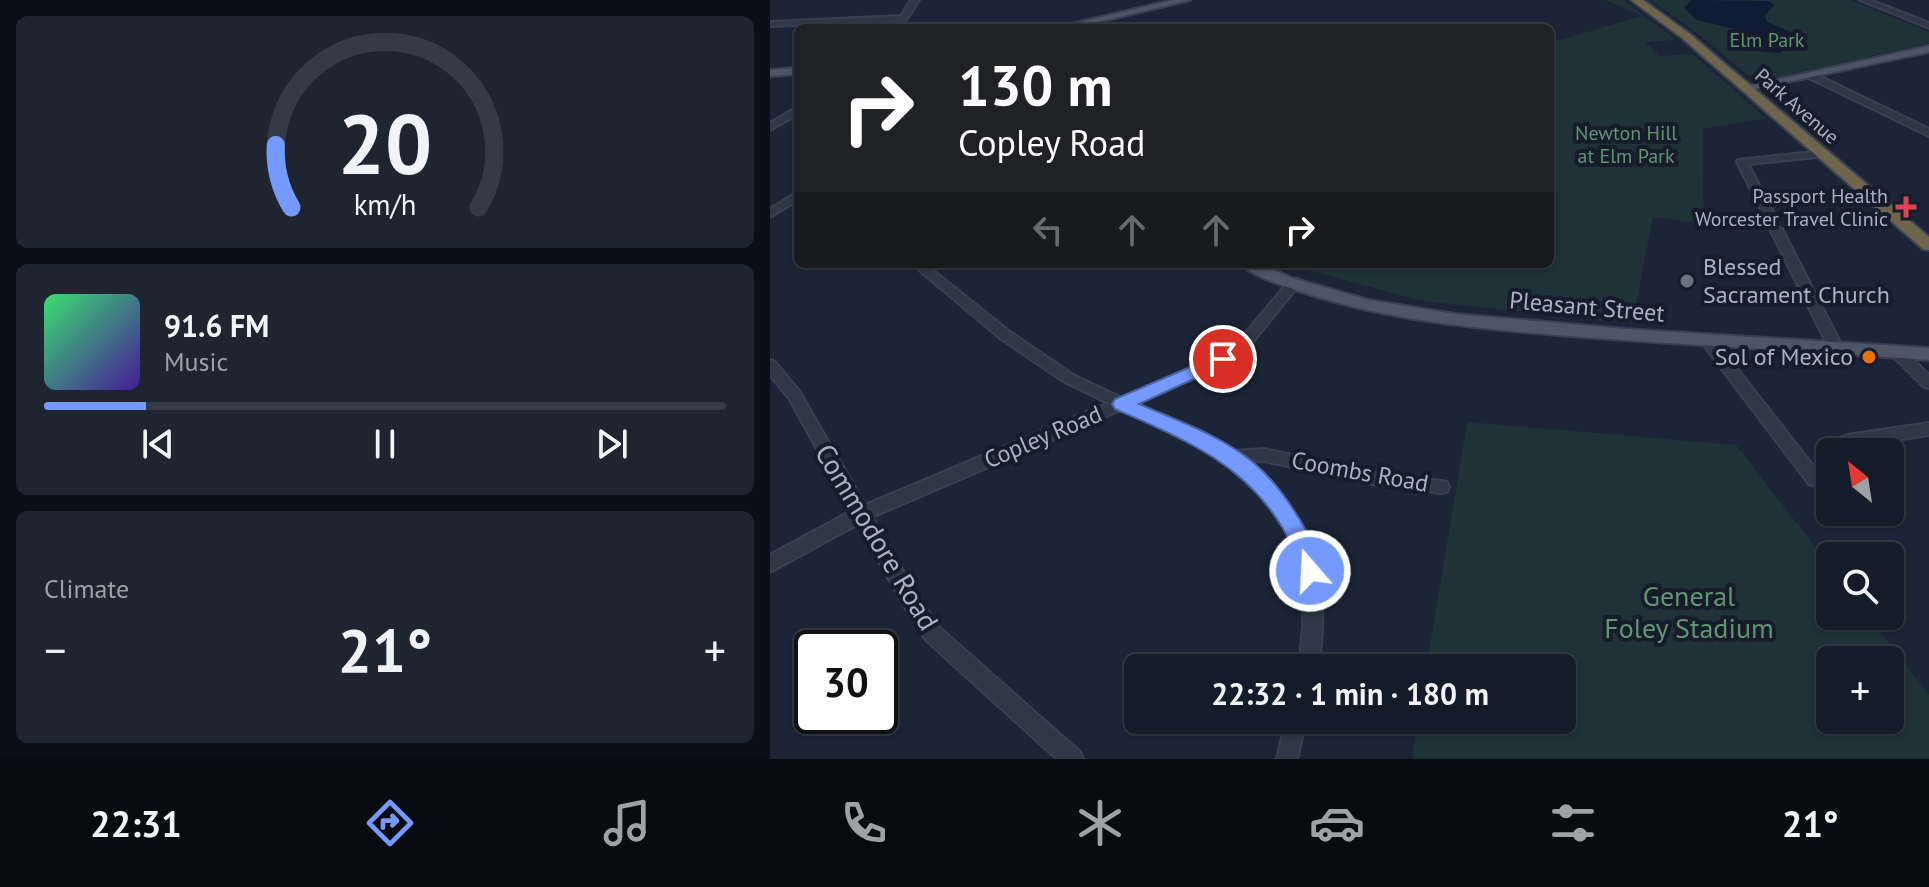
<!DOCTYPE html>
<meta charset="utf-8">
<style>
body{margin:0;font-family:"PT Sans",sans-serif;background:#1e2531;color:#f1f3f6;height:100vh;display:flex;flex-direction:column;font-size:30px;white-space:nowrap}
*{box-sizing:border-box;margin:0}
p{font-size:26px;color:#9da1a8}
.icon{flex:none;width:44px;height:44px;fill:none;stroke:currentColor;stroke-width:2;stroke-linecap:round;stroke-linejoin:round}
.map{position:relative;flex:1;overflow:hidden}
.side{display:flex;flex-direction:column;gap:16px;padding:16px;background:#0c0f17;width:770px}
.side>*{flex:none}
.guide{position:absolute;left:24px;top:24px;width:760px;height:244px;border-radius:12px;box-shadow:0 2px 6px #0004,0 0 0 2px #343a46;background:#202124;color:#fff;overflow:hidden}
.needle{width:52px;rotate:330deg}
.tools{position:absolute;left:1046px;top:438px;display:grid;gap:16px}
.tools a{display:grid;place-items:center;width:88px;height:88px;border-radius:12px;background:#151c29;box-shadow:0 2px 6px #0004,0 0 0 2px #343a46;font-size:40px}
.speed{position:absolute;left:24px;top:630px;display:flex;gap:16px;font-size:40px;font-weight:700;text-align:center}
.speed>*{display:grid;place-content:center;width:104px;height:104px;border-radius:50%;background:#151c29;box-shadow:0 2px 6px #0004,0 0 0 2px #343a46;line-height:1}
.speed .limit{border:4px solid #111;border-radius:12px;background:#fff;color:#111}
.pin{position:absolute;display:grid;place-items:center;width:68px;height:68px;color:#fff;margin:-34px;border:4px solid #fff;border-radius:50%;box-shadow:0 2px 8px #0007}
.me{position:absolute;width:88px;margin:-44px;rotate:341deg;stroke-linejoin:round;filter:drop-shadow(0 0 6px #0008)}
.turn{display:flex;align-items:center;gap:28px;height:168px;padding:0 32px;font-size:36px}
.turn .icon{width:104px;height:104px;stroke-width:2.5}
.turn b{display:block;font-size:56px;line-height:68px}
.lanes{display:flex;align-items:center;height:76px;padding:0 32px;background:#0003;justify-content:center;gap:40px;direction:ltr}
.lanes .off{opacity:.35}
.big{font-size:60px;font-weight:700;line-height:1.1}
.side .widget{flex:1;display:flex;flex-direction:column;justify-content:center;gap:12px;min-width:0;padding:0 28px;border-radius:12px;background:#1e2531}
.side .dial{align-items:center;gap:0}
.dial svg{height:208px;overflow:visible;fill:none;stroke:#343a46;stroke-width:7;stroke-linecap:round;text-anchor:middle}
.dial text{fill:#f1f3f6;stroke:none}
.song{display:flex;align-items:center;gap:24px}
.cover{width:96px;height:96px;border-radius:12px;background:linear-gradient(135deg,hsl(140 70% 55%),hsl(260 70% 35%))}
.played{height:8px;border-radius:4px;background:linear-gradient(90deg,#749aff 15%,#343a46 15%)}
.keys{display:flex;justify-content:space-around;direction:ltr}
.heat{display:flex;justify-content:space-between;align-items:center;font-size:44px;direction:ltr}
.trip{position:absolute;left:354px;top:654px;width:452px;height:80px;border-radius:12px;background:#151c29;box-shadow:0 2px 6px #0004,0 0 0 2px #343a46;font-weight:700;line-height:80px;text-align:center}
.tab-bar{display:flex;height:128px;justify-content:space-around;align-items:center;background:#080b10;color:#9da1a8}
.tab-bar .icon{width:56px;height:56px}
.tab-bar .active{color:#749aff}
.tab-bar b{font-size:36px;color:#f1f3f6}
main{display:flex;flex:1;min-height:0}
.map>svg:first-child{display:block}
.green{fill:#1e3238;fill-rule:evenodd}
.water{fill:#101b34}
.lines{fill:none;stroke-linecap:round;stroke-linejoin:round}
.minor-casing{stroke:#394051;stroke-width:4}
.major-casing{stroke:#394051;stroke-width:4}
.highway-casing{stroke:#3b4152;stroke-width:4}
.minor{fill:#303747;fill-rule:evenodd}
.major{fill:#4d5568;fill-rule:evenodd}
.highway{fill:#6e654c;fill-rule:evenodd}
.route{fill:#749aff;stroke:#4b64a6;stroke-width:2}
.health-dot{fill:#e0444e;stroke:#161c2b;stroke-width:3}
.worship-dot{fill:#6b7280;stroke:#161c2b;stroke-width:3}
.food-dot{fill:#e8710a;stroke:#161c2b;stroke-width:3}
.labels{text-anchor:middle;stroke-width:8;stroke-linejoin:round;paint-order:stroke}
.far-park-label{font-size:20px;fill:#5f9773;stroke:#161c2b}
.far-street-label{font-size:20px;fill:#a9b1c5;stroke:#161c2b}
.far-poi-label{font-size:20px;fill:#a9b1c5;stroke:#161c2b;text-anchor:end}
.poi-label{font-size:24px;fill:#a9b1c5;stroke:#161c2b;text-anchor:start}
.street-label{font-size:24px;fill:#a9b1c5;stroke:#161c2b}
.near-street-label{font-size:28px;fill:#a9b1c5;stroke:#161c2b}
.near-park-label{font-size:28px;fill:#5f9773;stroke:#161c2b}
</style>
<main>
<section class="side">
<div class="widget dial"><svg viewBox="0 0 100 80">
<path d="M14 69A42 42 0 1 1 86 69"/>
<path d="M14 69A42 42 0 0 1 8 45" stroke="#749aff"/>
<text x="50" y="56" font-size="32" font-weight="700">20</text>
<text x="50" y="72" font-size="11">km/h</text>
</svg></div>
<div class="widget">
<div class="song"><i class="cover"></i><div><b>91.6 FM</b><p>Music</p></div></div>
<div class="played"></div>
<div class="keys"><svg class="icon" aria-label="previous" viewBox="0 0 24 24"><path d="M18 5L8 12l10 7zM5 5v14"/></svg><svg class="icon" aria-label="pause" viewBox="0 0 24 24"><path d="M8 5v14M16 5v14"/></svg><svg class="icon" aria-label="next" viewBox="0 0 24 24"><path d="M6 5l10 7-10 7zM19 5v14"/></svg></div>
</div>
<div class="widget"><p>Climate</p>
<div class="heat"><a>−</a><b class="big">21°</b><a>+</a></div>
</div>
</section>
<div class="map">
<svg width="1159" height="759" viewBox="0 0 1159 759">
<rect width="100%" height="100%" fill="#1c2537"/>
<g class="green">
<path d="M835,0H853L907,40L875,42L889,56L923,54L996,118L932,129L934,224L883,217L862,324L648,300L517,264H780V43L872,16Z"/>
<path d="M880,0H1080L1159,32V43L987,82L919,27Z"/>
<path d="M697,422L966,445L1060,566V616H1098L1159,695V759H642L648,720H792V668H656ZM1120,660V720H1060V660Z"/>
</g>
<path class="water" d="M921,0L999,1L1004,5L995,16L997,22L1023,33L1029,40L1014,46L1010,53L986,51L967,42L976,33L974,31L927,20L914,8Z"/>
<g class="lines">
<g class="minor-casing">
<g id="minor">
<path d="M141,0H149L131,28H123L128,21L0,26V22L131,16Z"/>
<path d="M1090,0H1100L1159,23V28Z"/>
<path d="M1037,73H1043L1159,129V136L1037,77Z"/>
<path d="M28,107V114L0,130V123Z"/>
<path d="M1053,151L1057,152V156L978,164L1008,221L1002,224L998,223L967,162L968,160Z"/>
<path d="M28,192V200L0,217V209Z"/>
<path d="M1006,226L1012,229L1073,348L1071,351L1066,353L1059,348L1000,229Z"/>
<path d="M142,264H155L240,332L303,375L352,398L440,361L467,343L521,279H529L531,282L529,285L477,349L450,367L365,404L463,451L494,449L602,472L671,481L677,482L679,487L677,492L671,493L602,484L494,461L477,462C545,516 561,586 548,668H528C544,580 526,512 451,458C441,451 429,447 418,441C396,431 374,420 351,410L102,517L146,594L170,628L310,752L313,759H287L156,640L134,606L88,524L0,572V555L81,511L19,398L0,375V360L5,362L29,391L95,505L338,403L293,381L230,338Z"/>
<path d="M938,337L943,338L1051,476L1053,480L1051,484L1045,486L1039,484L933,344L931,341Z"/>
<path d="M1127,347L1132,349L1159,375V388L1154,387L1122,355L1120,352L1122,349Z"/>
<path d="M1159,423V435L1077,447L1072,445L1069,441L1072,437L1077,435Z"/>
<path d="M516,720H536L527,759H507Z"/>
</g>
</g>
<g class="major-casing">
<g id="major">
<path d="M403,0H420L303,28H285Z"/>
<path d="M1159,46V52L975,91L969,88Z"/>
<path d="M28,68V74L0,76V70Z"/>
<path d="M471,264H492L522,278L599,300L685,314L855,329L1159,348V360C1048,352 936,346 825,338C724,330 622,323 526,290C509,284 484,277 471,264Z"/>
</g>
</g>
<g class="highway-casing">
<path id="highway" d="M861,0H873L920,34L1159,237V250L1153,249L912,38Z"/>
</g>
<use href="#minor" class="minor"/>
<use href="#major" class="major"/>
<use href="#highway" class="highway"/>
</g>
<path class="route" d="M453,353L462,359L459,363L369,404C407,420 452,436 484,463C507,482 526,512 540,537C546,550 554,565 548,578L540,581L532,578C524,561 522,543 512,527C473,462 411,438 345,409L342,404L345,399Z"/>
<path class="health-dot" d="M1132 195h8v8h8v8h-8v8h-8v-8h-8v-8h8z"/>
<circle class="worship-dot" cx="917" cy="281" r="8"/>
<circle class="food-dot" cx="1099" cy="357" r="8"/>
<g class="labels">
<g class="far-park-label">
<text x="997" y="47">Elm Park</text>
<text x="856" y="140">Newton Hill<tspan x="856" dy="23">at Elm Park</tspan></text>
</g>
<g class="far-street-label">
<text transform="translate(1027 106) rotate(41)" y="7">Park Avenue</text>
</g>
<g class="far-poi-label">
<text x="1118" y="203">Passport Health<tspan x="1118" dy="23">Worcester Travel Clinic</tspan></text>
</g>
<g class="poi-label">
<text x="933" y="275">Blessed<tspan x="933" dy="28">Sacrament Church</tspan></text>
<text x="1083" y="365" text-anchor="end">Sol of Mexico</text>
</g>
<g class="street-label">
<text transform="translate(817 307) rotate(5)" y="8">Pleasant Street</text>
<text transform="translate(273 437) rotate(-23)" y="8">Copley Road</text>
<text transform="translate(590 472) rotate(10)" y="8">Coombs Road</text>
</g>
<g class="near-street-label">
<text transform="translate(107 537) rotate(59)" y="10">Commodore Road</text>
</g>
<g class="near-park-label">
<text x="919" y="606">General<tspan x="919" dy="32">Foley Stadium</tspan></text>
</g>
</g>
</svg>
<div class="tools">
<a><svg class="needle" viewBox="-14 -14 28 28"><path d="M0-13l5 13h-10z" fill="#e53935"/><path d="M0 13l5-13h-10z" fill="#9da1a8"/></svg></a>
<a><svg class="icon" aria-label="search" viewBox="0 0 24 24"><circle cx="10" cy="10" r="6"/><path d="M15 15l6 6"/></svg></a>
<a>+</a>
</div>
<div class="speed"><div class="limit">30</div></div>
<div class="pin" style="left:453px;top:359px;background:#d93025"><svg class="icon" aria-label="arrive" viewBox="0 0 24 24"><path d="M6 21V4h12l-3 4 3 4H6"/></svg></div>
<svg class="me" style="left:540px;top:571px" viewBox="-20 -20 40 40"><circle r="17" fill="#749aff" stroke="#fff" stroke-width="3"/><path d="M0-11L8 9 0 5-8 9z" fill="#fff"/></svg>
<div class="trip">22:32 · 1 min · 180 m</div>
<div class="guide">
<div class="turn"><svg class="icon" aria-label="right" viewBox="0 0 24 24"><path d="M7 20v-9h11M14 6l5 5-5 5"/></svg><div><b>130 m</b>Copley Road</div></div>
<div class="lanes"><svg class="icon off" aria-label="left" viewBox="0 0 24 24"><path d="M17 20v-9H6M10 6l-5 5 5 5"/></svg><svg class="icon off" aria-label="ahead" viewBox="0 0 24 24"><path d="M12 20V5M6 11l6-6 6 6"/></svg><svg class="icon off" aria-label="ahead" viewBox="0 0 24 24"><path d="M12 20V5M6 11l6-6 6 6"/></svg><svg class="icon" aria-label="right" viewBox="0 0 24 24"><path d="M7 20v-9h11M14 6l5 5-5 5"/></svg></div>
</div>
</div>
</main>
<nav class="tab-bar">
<b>22:31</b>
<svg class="icon active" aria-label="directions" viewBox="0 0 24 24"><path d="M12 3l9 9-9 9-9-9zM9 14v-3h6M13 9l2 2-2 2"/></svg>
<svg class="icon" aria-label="music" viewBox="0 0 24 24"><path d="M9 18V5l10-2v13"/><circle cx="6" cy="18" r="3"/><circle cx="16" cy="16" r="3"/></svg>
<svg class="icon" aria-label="phone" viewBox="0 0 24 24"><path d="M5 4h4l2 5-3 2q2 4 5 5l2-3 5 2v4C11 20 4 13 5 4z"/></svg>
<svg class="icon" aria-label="climate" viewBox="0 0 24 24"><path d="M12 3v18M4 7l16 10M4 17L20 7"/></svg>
<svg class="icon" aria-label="car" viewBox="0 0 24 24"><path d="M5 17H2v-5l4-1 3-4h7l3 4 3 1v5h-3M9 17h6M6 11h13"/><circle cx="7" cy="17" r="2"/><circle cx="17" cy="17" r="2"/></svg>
<svg class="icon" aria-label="filters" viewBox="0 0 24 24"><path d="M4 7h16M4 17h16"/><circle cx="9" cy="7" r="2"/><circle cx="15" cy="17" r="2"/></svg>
<b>21°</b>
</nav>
